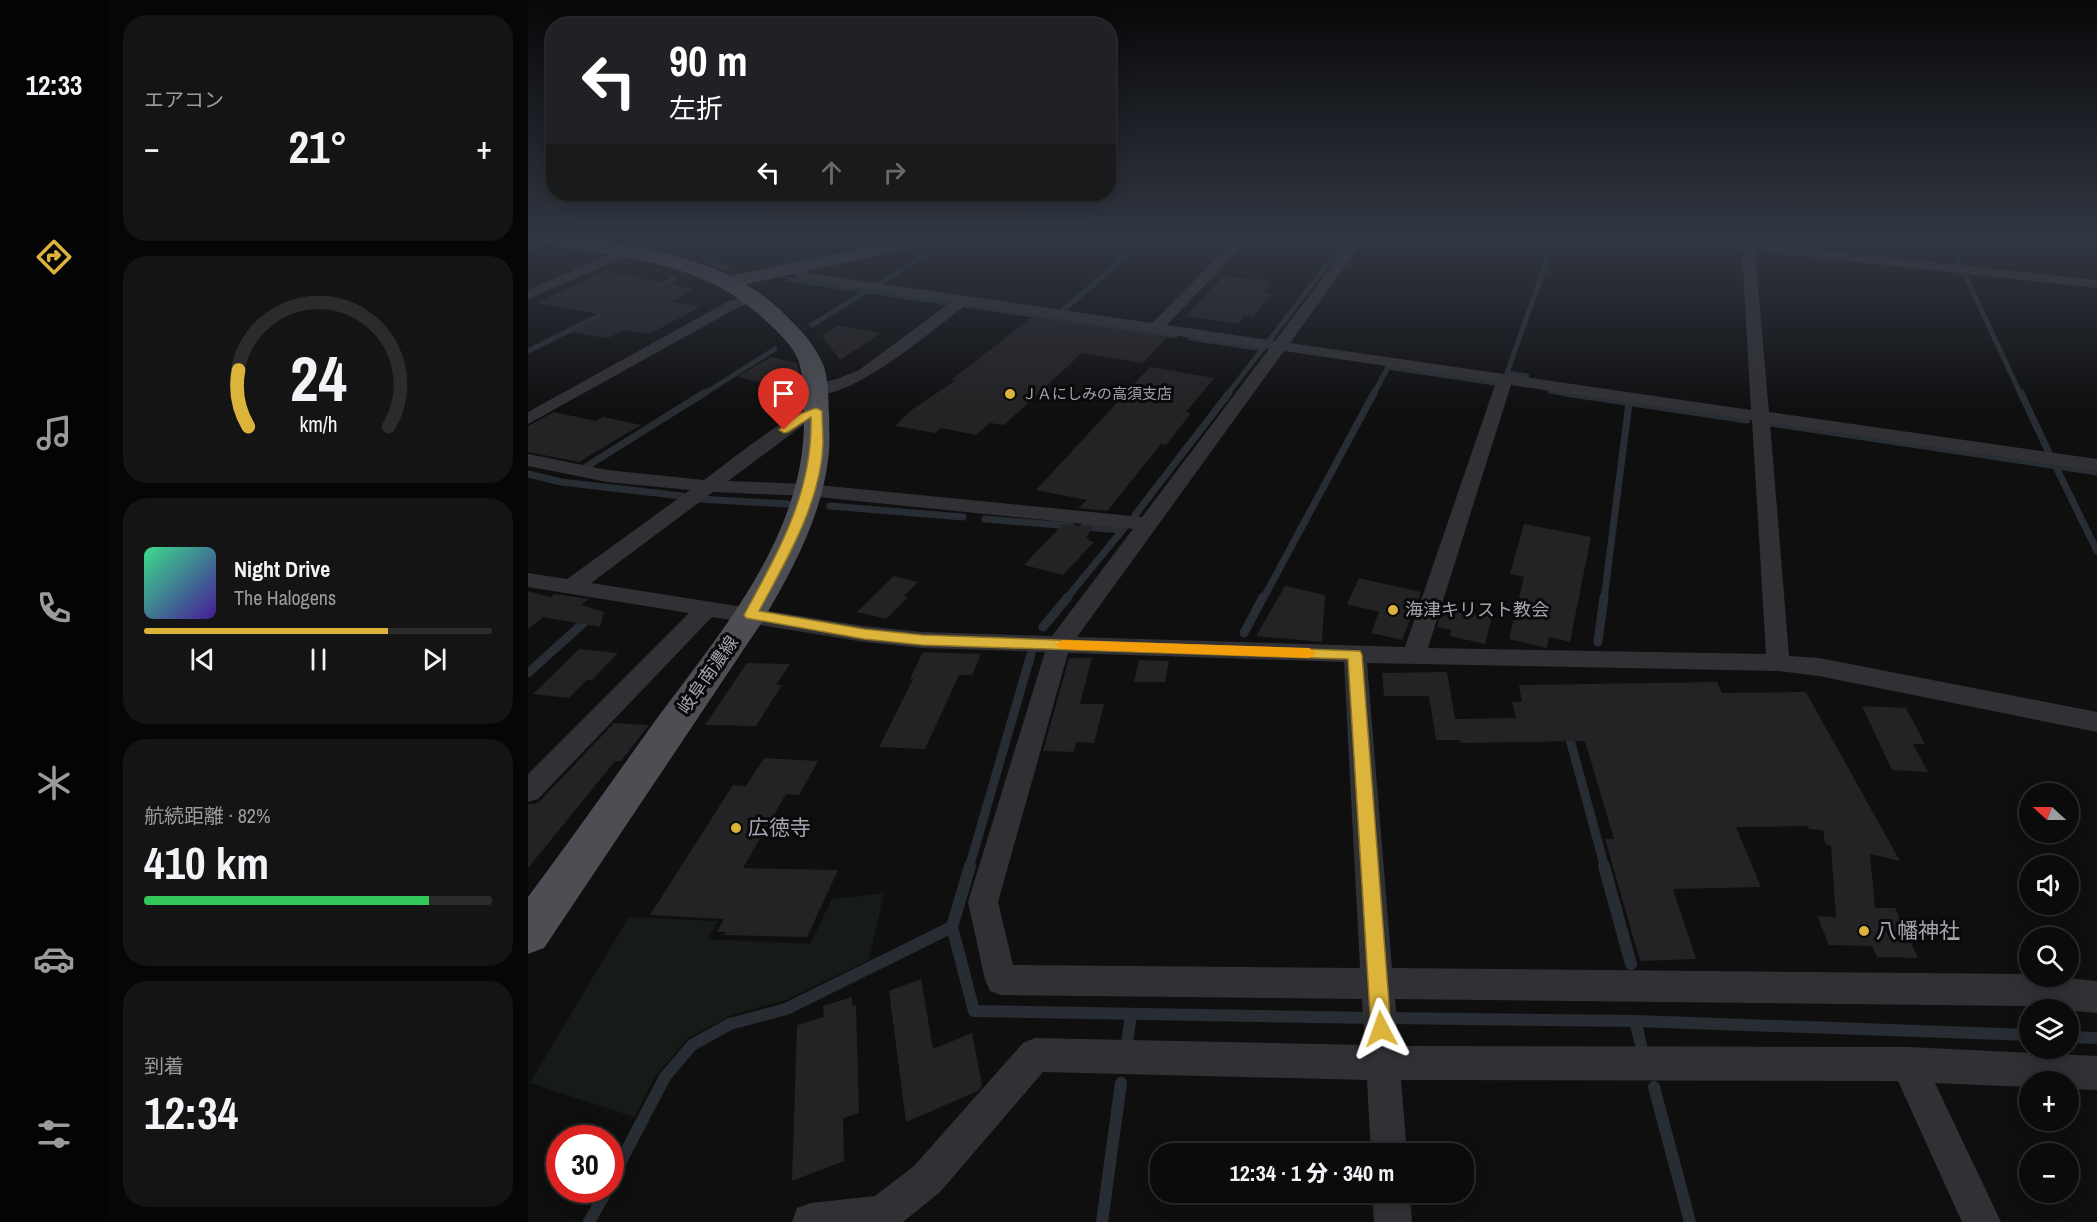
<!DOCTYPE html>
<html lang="ja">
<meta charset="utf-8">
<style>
body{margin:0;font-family:"Archivo Narrow","Noto Sans JP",sans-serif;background:#141415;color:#f1f3f6;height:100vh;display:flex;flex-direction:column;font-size:22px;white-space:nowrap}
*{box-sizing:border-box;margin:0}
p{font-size:20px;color:#9a9b9d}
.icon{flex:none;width:33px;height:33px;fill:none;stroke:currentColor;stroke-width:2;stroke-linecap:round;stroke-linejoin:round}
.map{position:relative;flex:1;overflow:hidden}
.details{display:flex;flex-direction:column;gap:15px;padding:15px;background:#060607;width:420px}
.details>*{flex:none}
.top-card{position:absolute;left:18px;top:18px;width:570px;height:183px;border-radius:24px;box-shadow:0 3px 15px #0003,0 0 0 2px #2b2b2d;background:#202124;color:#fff;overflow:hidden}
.needle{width:39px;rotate:291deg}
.controls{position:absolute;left:1491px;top:783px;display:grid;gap:12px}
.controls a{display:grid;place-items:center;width:60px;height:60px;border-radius:50%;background:#0b0b0c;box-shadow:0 3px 15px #0003,0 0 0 2px #2b2b2d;font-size:30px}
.speed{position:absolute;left:18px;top:1125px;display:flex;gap:12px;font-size:30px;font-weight:700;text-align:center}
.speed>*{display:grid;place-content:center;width:78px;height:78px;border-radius:50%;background:#0b0b0c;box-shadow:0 3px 15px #0003,0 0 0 2px #2b2b2d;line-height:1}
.speed .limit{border:9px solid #d22;background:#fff;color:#111}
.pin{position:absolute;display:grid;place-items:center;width:51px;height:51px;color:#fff;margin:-62px -26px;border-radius:50% 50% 50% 0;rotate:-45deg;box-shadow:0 0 6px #0007}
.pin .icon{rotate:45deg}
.me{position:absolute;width:66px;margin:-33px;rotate:356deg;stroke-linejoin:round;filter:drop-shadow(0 0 4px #0008)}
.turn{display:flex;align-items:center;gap:21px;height:126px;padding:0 24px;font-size:27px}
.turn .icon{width:78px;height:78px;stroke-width:2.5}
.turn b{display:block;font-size:42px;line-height:51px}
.lanes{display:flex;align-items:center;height:57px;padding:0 24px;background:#0003;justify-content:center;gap:30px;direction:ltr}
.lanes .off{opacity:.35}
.big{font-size:45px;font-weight:800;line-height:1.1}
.details .widget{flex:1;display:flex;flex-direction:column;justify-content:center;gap:9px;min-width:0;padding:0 21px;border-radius:24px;background:#141415}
.details .dial{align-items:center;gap:0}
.dial svg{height:156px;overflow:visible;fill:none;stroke:#2b2b2d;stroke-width:7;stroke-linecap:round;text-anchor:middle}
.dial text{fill:#f1f3f6;stroke:none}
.song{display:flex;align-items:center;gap:18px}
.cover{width:72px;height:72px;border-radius:9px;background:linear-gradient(135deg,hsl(150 70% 55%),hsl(260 70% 35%))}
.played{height:6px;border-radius:3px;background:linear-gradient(90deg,#ddb43b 70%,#2b2b2d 70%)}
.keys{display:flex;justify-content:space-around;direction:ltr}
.heat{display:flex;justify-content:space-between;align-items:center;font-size:33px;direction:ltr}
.charge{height:9px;border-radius:4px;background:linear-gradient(90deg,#34c759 82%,#2b2b2d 0)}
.trip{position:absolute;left:622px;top:1143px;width:324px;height:60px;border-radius:24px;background:#0b0b0c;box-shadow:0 3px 15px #0003,0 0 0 2px #2b2b2d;font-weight:800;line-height:60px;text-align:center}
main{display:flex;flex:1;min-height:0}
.tab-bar{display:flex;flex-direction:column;width:108px;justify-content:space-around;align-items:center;background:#040405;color:#9a9b9d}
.tab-bar .icon{width:42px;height:42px}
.tab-bar .current{color:#ddb43b}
.tab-bar b{font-size:27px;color:#f1f3f6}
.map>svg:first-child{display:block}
.green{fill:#161b17}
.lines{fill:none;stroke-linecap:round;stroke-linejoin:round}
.stream-far3{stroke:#272d32;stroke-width:5}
.stream-far2{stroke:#272d32;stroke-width:7}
.stream-far1{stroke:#272d32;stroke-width:9}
.stream{stroke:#272d32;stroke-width:12}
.building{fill:#232224}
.minor{fill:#313135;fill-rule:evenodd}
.secondary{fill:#3f4045;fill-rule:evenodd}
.primary{fill:#4d4e54;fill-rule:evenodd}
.route{fill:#ddb43b;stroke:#907526;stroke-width:1.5}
.slow{fill:#f59e0b}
.poi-dot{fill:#ddb43b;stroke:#0b0a0b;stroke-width:2}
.labels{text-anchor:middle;stroke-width:6;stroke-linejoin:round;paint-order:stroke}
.far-poi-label{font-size:15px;fill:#a2a5b0;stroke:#0b0a0b;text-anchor:start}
.poi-label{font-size:18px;fill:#a2a5b0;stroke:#0b0a0b;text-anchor:start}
.street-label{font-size:18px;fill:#a2a5b0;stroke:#0b0a0b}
.near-poi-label{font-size:21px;fill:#a2a5b0;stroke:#0b0a0b;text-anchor:start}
</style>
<main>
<nav class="tab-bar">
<b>12:33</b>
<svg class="icon current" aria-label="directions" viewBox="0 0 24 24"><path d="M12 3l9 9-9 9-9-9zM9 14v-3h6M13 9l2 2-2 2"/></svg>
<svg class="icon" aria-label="music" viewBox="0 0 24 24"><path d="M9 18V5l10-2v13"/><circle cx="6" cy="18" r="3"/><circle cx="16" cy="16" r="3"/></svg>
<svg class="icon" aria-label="phone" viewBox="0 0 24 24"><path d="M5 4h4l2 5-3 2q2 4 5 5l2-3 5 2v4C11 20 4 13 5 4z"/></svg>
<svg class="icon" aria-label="climate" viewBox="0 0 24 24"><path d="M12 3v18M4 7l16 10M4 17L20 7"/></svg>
<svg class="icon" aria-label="car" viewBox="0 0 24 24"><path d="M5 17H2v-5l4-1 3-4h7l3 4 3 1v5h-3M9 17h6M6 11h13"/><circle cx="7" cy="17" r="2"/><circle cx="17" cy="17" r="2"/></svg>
<svg class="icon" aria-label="filters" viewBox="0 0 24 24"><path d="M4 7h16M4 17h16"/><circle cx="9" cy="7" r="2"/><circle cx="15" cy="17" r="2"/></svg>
</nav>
<section class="details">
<div class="widget"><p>エアコン</p>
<div class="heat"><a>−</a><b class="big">21°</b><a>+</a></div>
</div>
<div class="widget dial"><svg viewBox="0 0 100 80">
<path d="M14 69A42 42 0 1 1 86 69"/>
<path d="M14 69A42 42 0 0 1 9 40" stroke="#ddb43b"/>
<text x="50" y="56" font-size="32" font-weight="700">24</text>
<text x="50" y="72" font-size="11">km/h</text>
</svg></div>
<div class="widget">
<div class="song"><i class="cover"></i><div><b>Night Drive</b><p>The Halogens</p></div></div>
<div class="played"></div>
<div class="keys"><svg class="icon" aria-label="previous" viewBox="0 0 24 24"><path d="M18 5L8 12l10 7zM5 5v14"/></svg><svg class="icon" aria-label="pause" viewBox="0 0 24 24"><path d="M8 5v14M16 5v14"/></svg><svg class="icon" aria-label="next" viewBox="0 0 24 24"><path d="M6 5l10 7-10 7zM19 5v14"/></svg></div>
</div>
<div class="widget"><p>航続距離 · 82%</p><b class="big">410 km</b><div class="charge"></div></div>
<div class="widget"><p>到着</p><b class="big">12:34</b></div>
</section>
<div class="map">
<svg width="1569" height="1222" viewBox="0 0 1569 1222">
<rect width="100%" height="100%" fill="#0f0f10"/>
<g class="green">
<path d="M77,240H311C299,246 286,255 274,259C224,271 130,248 77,240Z"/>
<path d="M356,893L341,960L258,1000L202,1016L159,1039L127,1077L106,1117L2,1083L101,917L190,921L180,939L282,944L304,899Z"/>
</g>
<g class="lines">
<g class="stream-far3">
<path d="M1420,240L1433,267"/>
<path d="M0,251L11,246"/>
<path d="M283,256L314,240"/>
<path d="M181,262L199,268"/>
<path d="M1436,273L1493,395"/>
<path d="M260,279L420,303"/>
<path d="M349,285L415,244"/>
<path d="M129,287L147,278"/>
<path d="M437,305L647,336"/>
<path d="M534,311L617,240"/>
<path d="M284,325L339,291"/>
<path d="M662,338L735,349"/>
<path d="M740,342L818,240"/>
<path d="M0,351L82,310"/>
<path d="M998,378L999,376L979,373L1026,240"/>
<path d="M1022,391L1047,395"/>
<path d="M174,395L247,349"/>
<path d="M699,395L736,347"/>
<path d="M845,395L860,367L967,383"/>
</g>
<g class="stream-far2">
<path d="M1037,393L1219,420"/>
<path d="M1493,393L1521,453"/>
<path d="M1242,423L1569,472"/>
<path d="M1526,463L1569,551"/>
<path d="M56,468L176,393"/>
<path d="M0,474L33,482L154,496"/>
<path d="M171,499L260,504"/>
<path d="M302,506L435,517"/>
<path d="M607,515L701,393"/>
<path d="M457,519L543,526"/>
<path d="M556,527L594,530"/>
<path d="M538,599L597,527"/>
<path d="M735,599L846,393"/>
<path d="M1076,599L1101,403"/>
</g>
<g class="stream-far1">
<path d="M515,627L540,597"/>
<path d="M716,633L735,597"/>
<path d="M1070,642L1076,597"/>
<path d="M0,673L61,618"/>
<path d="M1040,732L1077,868"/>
<path d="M441,868L503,654"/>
</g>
<g class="stream">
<path d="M442,866L424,927L446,1011L846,1018"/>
<path d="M1076,866L1103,964"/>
<path d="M859,1018L1107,1021L1502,1035"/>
<path d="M1107,1021L1113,1045"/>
<path d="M1540,1037L1569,1038"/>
<path d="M599,1042L603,1014"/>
<path d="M1126,1087L1162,1222"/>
<path d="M82,1182L137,1077L164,1045L202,1024L258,1009L424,927"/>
<path d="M61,1222L79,1190"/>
<path d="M574,1222L593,1083"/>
</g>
</g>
<g class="building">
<path d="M78,271L167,289L143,302L173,306L122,334L96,330L80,338L42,332L76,315L8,303Z"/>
<path d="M696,276L743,281L735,293L744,294L725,317L716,316L710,324L658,316Z"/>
<path d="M504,317L639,337L615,363L554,353L476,425L462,423L448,435L413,428L407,433L367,426L382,411L428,380H423Z"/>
<path d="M310,326L353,333L312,360L294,336Z"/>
<path d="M243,357L269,363L272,377L255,387L209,377Z"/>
<path d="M622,367L686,378L658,412L663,413L638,445L633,444L579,511L550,508L559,500L508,490Z"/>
<path d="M26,412L68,421L75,417L113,425L51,462L0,452V426Z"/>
<path d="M535,524L566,527L558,537L562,538L560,540L566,542L535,575L496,565Z"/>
<path d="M996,524L1063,537L1042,642L1021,637L1019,648L981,639L996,577L982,574Z"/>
<path d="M366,576L390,582L376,596L380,597L358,619L329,612Z"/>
<path d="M831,578L893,592L874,640L843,633L851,612L819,604Z"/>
<path d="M757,586L797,595L794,642L728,636Z"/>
<path d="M0,591L22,597L27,594L61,599L53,605L76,612L72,627L15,617L0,629Z"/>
<path d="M916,606L964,617L957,644L922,636L923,630L909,627Z"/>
<path d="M51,649L90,653L64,680H59L41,698L5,694Z"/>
<path d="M395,652L453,654L444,675H431L397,749L351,747L385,679H382Z"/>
<path d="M541,658H564L552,704H576L566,743L548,742L546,752L515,751Z"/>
<path d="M611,660L641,661L637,682H606Z"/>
<path d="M219,663L262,664L248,685H254L228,726L177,725Z"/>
<path d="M919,672L927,719L988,718L984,702H994L991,685L1189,682L1194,693L1278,692L1372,861L1342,854L1347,908H1367L1390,958L1349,957L1344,946L1301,945L1289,916L1308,917L1303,846L1297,844L1295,830L1281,829L1280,826L1208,827L1233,887L1145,889L1168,959L1112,961L1077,839H1086L1057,741L932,743L931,740H908L901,696H856L854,673Z"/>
<path d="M1334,706L1378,708L1397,744H1385L1400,772L1364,770Z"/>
<path d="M86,723L121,725L93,761H87L0,868V804H6L12,801Z"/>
<path d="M236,758L290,761L271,795L258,794L215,868L310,870L279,937L196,935L198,932H189L196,919L122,915L205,785L218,786Z"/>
<path d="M393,979L405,1049L444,1033L454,1085L450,1091L378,1122L361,991Z"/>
<path d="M324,997V1006L328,1005L331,1113L315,1118L316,1161L264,1181L269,1025L296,1017L295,1006Z"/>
</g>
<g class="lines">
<g class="minor">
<path d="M707,240H720L639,325L747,341L824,240H836L762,343L1223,410L1214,250L1162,244L1156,240L1214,242V240H1226L1227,243L1569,280V288L1227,251L1241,412L1569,459V471L1242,423L1261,656L1291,658L1569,712V732L1291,676L1250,671L839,663L864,968L1496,974L1569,981V1013L1496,1006L867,999L871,1046L1380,1047L1569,1056V1090L1540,1089V1082H1502V1087L1407,1083L1473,1222H1434L1370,1081L873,1080L879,1154H843L839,1080L515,1072L412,1192L375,1222H264L269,1208L283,1203L347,1196L386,1166L495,1043L507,1038L837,1045L834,999L473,995L462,991L457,980L440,902L517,652L394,648L336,642L184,617L10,799L0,802V774L161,613L0,587V573L39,579L162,490L79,482L0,466V454L79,470L176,480C197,465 273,402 294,407L297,411L294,415L282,420L200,481L280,484L614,517L741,349L438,305C405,329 321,404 280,394L278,390L280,386L309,379L331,370L423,302L275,280L270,279L259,267L266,263L271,264L279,273L624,323ZM756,351L968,382L877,647L549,637ZM983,385L1224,420L1238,654L900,648ZM185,492L280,496L605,529L524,636L394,632L336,626L63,583ZM540,653L816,662L832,968L485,965L470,902Z"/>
<path d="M96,248L101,249L103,252L101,255L0,299V290Z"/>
<path d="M224,294L231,298L229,301L209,308L0,424V412L199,302Z"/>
<path d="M844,1192H882L884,1222H846Z"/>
</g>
<path class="secondary" d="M375,240H407L404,244L398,245L201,288L194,286L191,282L194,278L201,276Z"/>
<path class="primary" d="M16,240C61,235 110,246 154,258C191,268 222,283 250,308C267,324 286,342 295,364C301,379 300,398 301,414C301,426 302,438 301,450C296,513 265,569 234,622L16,948L0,954V897C42,841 82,784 122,728C192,632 287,527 275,399C274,384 275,369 268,355C260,341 247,329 235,318C177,264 100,257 25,246L18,244Z"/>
</g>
<linearGradient id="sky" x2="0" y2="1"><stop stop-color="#080809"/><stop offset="0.58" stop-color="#313742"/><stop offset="1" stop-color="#313742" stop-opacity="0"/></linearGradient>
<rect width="1569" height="411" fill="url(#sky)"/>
<path class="route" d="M288,408L294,411C294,422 295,433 295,444C293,502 258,561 231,611L336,629L394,635L832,651L834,655L863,1029L860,1036L853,1039L846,1036L843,1029L820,659L394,645L336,639L218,618L216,615C251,550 285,493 283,417L260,432L256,433L251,430L272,414Z"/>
<path class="slow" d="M534,640L781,648L788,653L781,658L534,649L527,645Z"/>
<g class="poi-dot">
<circle cx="482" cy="394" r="6"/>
<circle cx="865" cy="610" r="6"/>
<circle cx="208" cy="828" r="6"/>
<circle cx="1336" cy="931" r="6"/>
</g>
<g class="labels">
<g class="far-poi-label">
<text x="494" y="399">ＪＡにしみの高須支店</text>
</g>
<g class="poi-label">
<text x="877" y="616">海津キリスト教会</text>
</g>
<g class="street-label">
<text transform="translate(180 675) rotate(-55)" y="6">岐阜南濃線</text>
</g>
<g class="near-poi-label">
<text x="220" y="835">広徳寺</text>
<text x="1348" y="938">八幡神社</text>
</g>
</g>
</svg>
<div class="controls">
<a><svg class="needle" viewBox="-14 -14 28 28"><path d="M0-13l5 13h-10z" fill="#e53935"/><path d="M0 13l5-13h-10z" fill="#9a9b9d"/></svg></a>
<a><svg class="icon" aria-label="sound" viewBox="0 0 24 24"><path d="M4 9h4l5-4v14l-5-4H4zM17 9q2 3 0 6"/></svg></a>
<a><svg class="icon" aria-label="search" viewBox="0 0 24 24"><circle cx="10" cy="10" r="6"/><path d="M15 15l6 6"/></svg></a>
<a><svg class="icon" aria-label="layers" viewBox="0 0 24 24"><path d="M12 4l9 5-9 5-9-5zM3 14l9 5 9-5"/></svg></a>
<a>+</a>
<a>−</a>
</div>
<div class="speed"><div class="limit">30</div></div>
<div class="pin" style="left:256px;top:430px;background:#d93025"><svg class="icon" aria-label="arrive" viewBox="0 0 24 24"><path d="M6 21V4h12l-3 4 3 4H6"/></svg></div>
<svg class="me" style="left:853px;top:1029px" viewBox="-20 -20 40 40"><path d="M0-17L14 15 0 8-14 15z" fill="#ddb43b" stroke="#fff" stroke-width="4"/></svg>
<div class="trip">12:34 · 1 分 · 340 m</div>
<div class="top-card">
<div class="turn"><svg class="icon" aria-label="left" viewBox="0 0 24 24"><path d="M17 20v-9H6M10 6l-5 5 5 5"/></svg><div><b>90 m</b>左折</div></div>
<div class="lanes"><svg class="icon" aria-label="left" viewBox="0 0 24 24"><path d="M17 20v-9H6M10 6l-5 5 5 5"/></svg><svg class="icon off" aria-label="ahead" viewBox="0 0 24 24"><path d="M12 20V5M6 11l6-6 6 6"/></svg><svg class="icon off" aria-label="right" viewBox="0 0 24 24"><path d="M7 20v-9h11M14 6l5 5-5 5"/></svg></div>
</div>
</div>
</main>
